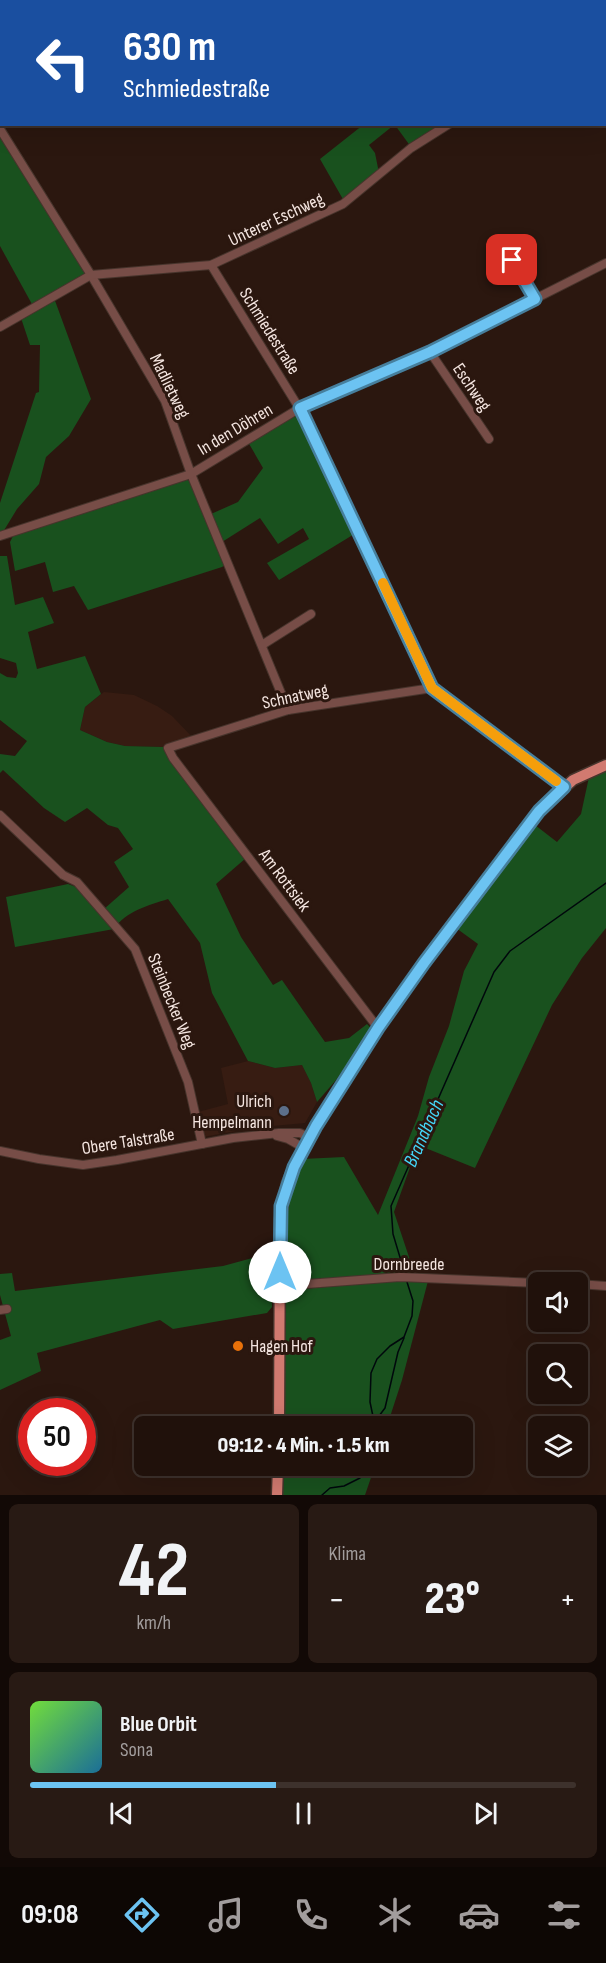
<!DOCTYPE html>
<html lang="de">
<meta charset="utf-8">
<style>
body{margin:0;font-family:"Sofia Sans Condensed",sans-serif;background:#281a14;color:#f1f3f6;height:100vh;display:flex;flex-direction:column;font-size:22px;white-space:nowrap}
*{box-sizing:border-box;margin:0}
p{font-size:20px;color:#a29d9d}
.icon{flex:none;width:33px;height:33px;fill:none;stroke:currentColor;stroke-width:2;stroke-linecap:round;stroke-linejoin:round}
.map{position:relative;height:1495px;overflow:hidden}
.drawer{display:flex;flex-direction:column;gap:9px;padding:9px;background:#120906;flex:1}
.drawer>*{flex:none}
.hud{position:absolute;left:0px;top:0px;width:606px;height:126px;box-shadow:0 6px 24px #0002,0 0 0 2px #3d312c;background:#1a4fa0;color:#fff;overflow:hidden}
.buttons{position:absolute;left:528px;top:1272px;display:grid;gap:12px}
.buttons a{display:grid;place-items:center;width:60px;height:60px;border-radius:9px;background:#20110b;box-shadow:0 6px 24px #0002,0 0 0 2px #3d312c;font-size:30px}
.speed{position:absolute;left:18px;top:1398px;display:flex;gap:12px;font-size:30px;font-weight:700;text-align:center}
.speed>*{display:grid;place-content:center;width:78px;height:78px;border-radius:50%;background:#20110b;box-shadow:0 6px 24px #0002,0 0 0 2px #3d312c;line-height:1}
.speed .limit{border:9px solid #d22;background:#fff;color:#111}
.pin{position:absolute;display:grid;place-items:center;width:51px;height:51px;color:#fff;margin:-26px;border-radius:12px;box-shadow:0 3px 9px #0006}
.me{position:absolute;width:66px;margin:-33px;rotate:0deg;stroke-linejoin:round;filter:drop-shadow(0 0 4px #0008)}
.turn{display:flex;align-items:center;gap:21px;height:126px;padding:0 24px;font-size:27px}
.turn .icon{width:78px;height:78px;stroke-width:2.5}
.turn b{display:block;font-size:42px;line-height:51px}
.big{font-size:45px;font-weight:800;line-height:1.1}
.drawer .card{flex:1;display:flex;flex-direction:column;justify-content:center;gap:9px;min-width:0;padding:0 21px;border-radius:9px;background:#281a14}
.drawer .dial{align-items:center;gap:0}
.dial b{font-size:78px;line-height:1}
.song{display:flex;align-items:center;gap:18px}
.cover{width:72px;height:72px;border-radius:9px;background:linear-gradient(135deg,hsl(100 70% 55%),hsl(200 70% 35%))}
.played{height:6px;border-radius:3px;background:linear-gradient(90deg,#6cc3f2 45%,#3d312c 45%)}
.keys{display:flex;justify-content:space-around;direction:ltr}
.heat{display:flex;justify-content:space-between;align-items:center;font-size:33px;direction:ltr}
.drawer .tiles{flex:1;display:grid;gap:9px;grid-template-columns:1fr 1fr}
.card:last-child{grid-column:span 2}
.trip{position:absolute;left:134px;top:1416px;width:339px;height:60px;border-radius:9px;background:#20110b;box-shadow:0 6px 24px #0002,0 0 0 2px #3d312c;font-weight:800;line-height:60px;text-align:center}
.tabs{display:flex;height:96px;justify-content:space-around;align-items:center;background:#0d0704;color:#a29d9d}
.tabs .icon{width:42px;height:42px}
.tabs .current{color:#6cc3f2}
.tabs b{font-size:27px;color:#f1f3f6}
.map>svg:first-child{display:block}
.built{fill:#371c12}
.green{fill:#19511e}
.lines{fill:none;stroke-linecap:round;stroke-linejoin:round}
.stream{stroke:#00080c;stroke-width:1.5}
.minor-casing{stroke:#47342c;stroke-width:10}
.major-casing{stroke:#47342c;stroke-width:13}
.minor{stroke:#774d47;stroke-width:8}
.major{stroke:#d17a70;stroke-width:10}
.route-casing{stroke:#467f9d;stroke-width:15}
.route{stroke:#6cc3f2;stroke-width:10}
.slow{stroke:#f59e0b;stroke-width:10}
.service-dot{fill:#5c6f8a;stroke:#2b170f;stroke-width:2}
.food-dot{fill:#e8710a;stroke:#2b170f;stroke-width:2}
.labels{text-anchor:middle;stroke-width:6;stroke-linejoin:round;paint-order:stroke}
.street-label{font-size:18px;fill:#f5e6e1;stroke:#2b170f}
.poi-label{font-size:18px;fill:#f5e6e1;stroke:#2b170f;text-anchor:end}
.water-label{font-size:20px;font-style:italic;fill:#44d5f7;stroke:#2b170f}
</style>
<div class="map">
<svg width="606" height="1495" viewBox="0 0 606 1495">
<rect width="100%" height="100%" fill="#2b170f"/>
<g class="built">
<path d="M104,692L134,695L157,706L172,716L193,738L164,747L125,746L107,742L80,730L85,707Z"/>
<path d="M248,1061L275,1068L302,1065L311,1083L317,1102L305,1123L252,1128L203,1137L198,1112L228,1104L221,1068Z"/>
</g>
<g class="green">
<path d="M363,125H394L369,145L375,153L379,173L344,201L320,159Z"/>
<path d="M395,125H433L437,130L411,147Z"/>
<path d="M0,136L85,272L82,278L33,306L0,246Z"/>
<path d="M54,298L91,399L69,436L46,457L39,484L17,509L3,532H0V503L36,393L39,392L40,345H30L21,318Z"/>
<path d="M295,413L300,414L356,533L279,580L267,563L309,539L303,528L278,544L260,518L222,542L211,514L238,502L263,468L248,442Z"/>
<path d="M186,479L191,482L226,564L222,567L88,610L74,586L53,592L45,562L15,571L10,542L13,536Z"/>
<path d="M0,556H7L15,605L43,597L54,623L28,632L37,669L85,656L101,694L85,707L80,730L107,742L125,746L164,747L246,858L216,884L241,937L273,985L282,980L325,1042L349,1038L367,1024L372,1029L336,1080L317,1102L311,1083L302,1065L275,1068L248,1061L212,993L200,943L168,899C149,905 126,911 114,929L15,947L6,897L68,884L76,887L104,909L129,887L114,862L133,849L118,828L108,825L87,808L65,822L44,808L3,770L0,773V754L15,756L27,741L0,720V673L7,677L16,678L18,673L16,663L0,658Z"/>
<path d="M606,771V928L582,958L552,1005L475,1168L418,1145L394,1212L414,1272L295,1282L286,1278L284,1271V1215L292,1182L302,1159L344,1157L378,1215L418,1116L429,1077L449,1026L464,971L478,944L456,928L535,825L557,842L581,814L589,777Z"/>
<path d="M271,1253L272,1307L267,1313L173,1329L160,1320L37,1353L41,1371L0,1390V1340L11,1336L0,1295V1274L12,1273L15,1291L223,1266Z"/>
<path d="M401,1281H428L402,1380L387,1426H283L284,1300L289,1290Z"/>
<path d="M282,1466H375L365,1495H281Z"/>
</g>
<g class="lines">
<g class="stream">
<path d="M405,1274L393,1234L391,1206L494,972L510,951L606,883"/>
<path d="M376,1420L385,1408L398,1352L404,1338"/>
<path d="M375,1426L370,1402L371,1373L377,1359L390,1346L404,1337L412,1316L413,1301L407,1282"/>
<path d="M322,1495L330,1488L344,1486L360,1478L365,1466"/>
</g>
<g class="minor-casing">
<g id="minor">
<path d="M536,2V0"/>
<path d="M604,49L606,48"/>
<path d="M0,129L91,275L165,401L191,474L288,710"/>
<path d="M500,240L535,299"/>
<path d="M211,265L309,424L432,688L564,787"/>
<path d="M0,327L91,275L211,265L343,204L411,148L449,124"/>
<path d="M430,352L489,439"/>
<path d="M0,536L191,474L300,408L430,352L606,263"/>
<path d="M262,645L311,614"/>
<path d="M0,815L63,875L77,882L135,949L188,1082L202,1144"/>
<path d="M378,1028L173,758L168,748L288,710L432,688"/>
<path d="M277,1136L288,1139L304,1148"/>
<path d="M0,1151L39,1159L83,1165L117,1160L233,1138L279,1133H300L310,1138"/>
<path d="M578,1284L606,1286"/>
<path d="M280,1286L400,1277L538,1283"/>
<path d="M0,1310L7,1309"/>
</g>
</g>
<g class="major-casing">
<g id="major">
<path d="M279,1426L280,1219L287,1183L294,1167L316,1126L378,1028L424,963L539,811L573,780L606,765"/>
<path d="M277,1495L278,1466"/>
</g>
</g>
<use href="#minor" class="minor"/>
<use href="#major" class="major"/>
</g>
<g class="lines">
<g class="route-casing">
<path id="route" d="M280,1272L281,1206L294,1167L316,1126L378,1028L424,963L539,811L564,787L432,688L300,408L430,352L535,299L512,260"/>
</g>
<use href="#route" class="route"/>
<path class="slow" d="M383,583L432,688L556,781"/>
</g>
<circle class="service-dot" cx="284" cy="1111" r="6"/>
<circle class="food-dot" cx="238" cy="1346" r="6"/>
<g class="labels">
<g class="street-label">
<text transform="translate(276 219) rotate(-25)" y="6">Unterer Eschweg</text>
<text transform="translate(270 331) rotate(58)" y="6">Schmiedestraße</text>
<text transform="translate(170 386) rotate(64)" y="6">Madlietweg</text>
<text transform="translate(472 387) rotate(56)" y="6">Eschweg</text>
<text transform="translate(235 429) rotate(-31)" y="6">In den Döhren</text>
<text transform="translate(295 696) rotate(-12)" y="6">Schnatweg</text>
<text transform="translate(285 880) rotate(53)" y="6">Am Rottsiek</text>
<text transform="translate(172 1001) rotate(68)" y="6">Steinbecker Weg</text>
<text transform="translate(128 1141) rotate(-9)" y="6">Obere Talstraße</text>
<text x="409" y="1270">Dornbreede</text>
</g>
<g class="poi-label">
<text x="272" y="1107">Ulrich<tspan x="272" dy="21">Hempelmann</tspan></text>
<text x="250" y="1352" text-anchor="start">Hagen Hof</text>
</g>
<g class="water-label">
<text transform="translate(423 1133) rotate(-66)" y="7">Brandbach</text>
</g>
</g>
</svg>
<div class="buttons">
<a><svg class="icon" aria-label="sound" viewBox="0 0 24 24"><path d="M4 9h4l5-4v14l-5-4H4zM17 9q2 3 0 6"/></svg></a>
<a><svg class="icon" aria-label="search" viewBox="0 0 24 24"><circle cx="10" cy="10" r="6"/><path d="M15 15l6 6"/></svg></a>
<a><svg class="icon" aria-label="layers" viewBox="0 0 24 24"><path d="M12 4l9 5-9 5-9-5zM3 14l9 5 9-5"/></svg></a>
</div>
<div class="speed"><div class="limit">50</div></div>
<div class="pin" style="left:512px;top:260px;background:#d93025"><svg class="icon" aria-label="arrive" viewBox="0 0 24 24"><path d="M6 21V4h12l-3 4 3 4H6"/></svg></div>
<svg class="me" style="left:280px;top:1272px" viewBox="-20 -20 40 40"><circle r="19" fill="#fff"/><path d="M0-13L10 11 0 6-10 11z" fill="#6cc3f2"/></svg>
<div class="trip">09:12 · 4 Min. · 1.5 km</div>
<div class="hud">
<div class="turn"><svg class="icon" aria-label="left" viewBox="0 0 24 24"><path d="M17 20v-9H6M10 6l-5 5 5 5"/></svg><div><b>630 m</b>Schmiedestraße</div></div>
</div>
</div>
<section class="drawer">
<div class="tiles">
<div class="card dial"><b>42</b><p>km/h</p></div>
<div class="card"><p>Klima</p>
<div class="heat"><a>−</a><b class="big">23°</b><a>+</a></div>
</div>
<div class="card">
<div class="song"><i class="cover"></i><div><b>Blue Orbit</b><p>Sona</p></div></div>
<div class="played"></div>
<div class="keys"><svg class="icon" aria-label="previous" viewBox="0 0 24 24"><path d="M18 5L8 12l10 7zM5 5v14"/></svg><svg class="icon" aria-label="pause" viewBox="0 0 24 24"><path d="M8 5v14M16 5v14"/></svg><svg class="icon" aria-label="next" viewBox="0 0 24 24"><path d="M6 5l10 7-10 7zM19 5v14"/></svg></div>
</div>
</div>
</section>
<nav class="tabs">
<b>09:08</b>
<svg class="icon current" aria-label="directions" viewBox="0 0 24 24"><path d="M12 3l9 9-9 9-9-9zM9 14v-3h6M13 9l2 2-2 2"/></svg>
<svg class="icon" aria-label="music" viewBox="0 0 24 24"><path d="M9 18V5l10-2v13"/><circle cx="6" cy="18" r="3"/><circle cx="16" cy="16" r="3"/></svg>
<svg class="icon" aria-label="phone" viewBox="0 0 24 24"><path d="M5 4h4l2 5-3 2q2 4 5 5l2-3 5 2v4C11 20 4 13 5 4z"/></svg>
<svg class="icon" aria-label="climate" viewBox="0 0 24 24"><path d="M12 3v18M4 7l16 10M4 17L20 7"/></svg>
<svg class="icon" aria-label="car" viewBox="0 0 24 24"><path d="M5 17H2v-5l4-1 3-4h7l3 4 3 1v5h-3M9 17h6M6 11h13"/><circle cx="7" cy="17" r="2"/><circle cx="17" cy="17" r="2"/></svg>
<svg class="icon" aria-label="filters" viewBox="0 0 24 24"><path d="M4 7h16M4 17h16"/><circle cx="9" cy="7" r="2"/><circle cx="15" cy="17" r="2"/></svg>
</nav>
